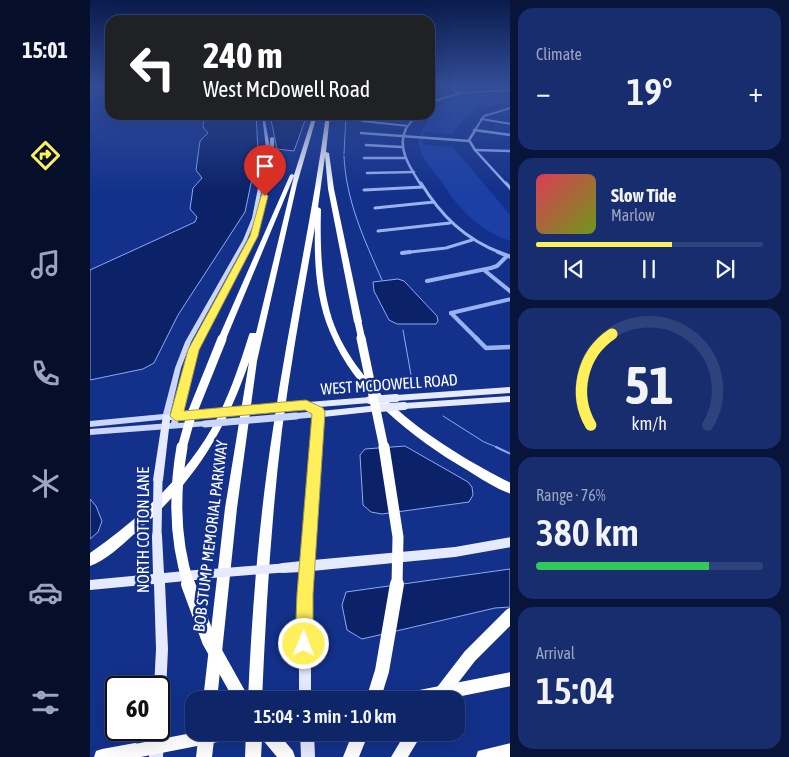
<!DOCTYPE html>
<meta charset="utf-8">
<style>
body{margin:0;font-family:"Asap Condensed",sans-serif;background:#172d6e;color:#f1f3f6;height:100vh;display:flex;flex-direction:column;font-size:19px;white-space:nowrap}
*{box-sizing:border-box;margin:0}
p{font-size:16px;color:#9ba5c0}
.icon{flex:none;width:28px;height:28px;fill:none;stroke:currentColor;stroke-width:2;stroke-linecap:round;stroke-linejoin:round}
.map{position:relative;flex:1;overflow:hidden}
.panel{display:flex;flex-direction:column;gap:8px;padding:8px;background:#081439;width:279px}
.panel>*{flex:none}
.banner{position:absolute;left:15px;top:15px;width:330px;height:105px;border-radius:15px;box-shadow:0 5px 20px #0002,0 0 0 1px #2e427c;background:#202124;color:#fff;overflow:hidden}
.speed{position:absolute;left:15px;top:676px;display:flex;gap:10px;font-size:25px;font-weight:700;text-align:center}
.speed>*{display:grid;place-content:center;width:65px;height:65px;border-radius:50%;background:#0e2568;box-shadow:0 5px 20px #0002,0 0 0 1px #2e427c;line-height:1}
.speed .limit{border:2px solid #111;border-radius:8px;background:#fff;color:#111}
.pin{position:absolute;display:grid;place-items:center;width:42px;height:42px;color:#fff;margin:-51px -21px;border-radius:50% 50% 50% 0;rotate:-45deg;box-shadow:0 0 5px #0007}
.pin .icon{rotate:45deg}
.me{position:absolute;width:55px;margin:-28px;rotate:1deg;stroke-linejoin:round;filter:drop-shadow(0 0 4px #0008)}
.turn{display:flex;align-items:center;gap:18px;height:105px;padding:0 15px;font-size:22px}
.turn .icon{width:65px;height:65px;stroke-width:2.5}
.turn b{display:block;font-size:35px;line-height:42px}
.big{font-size:38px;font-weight:600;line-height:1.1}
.panel .tile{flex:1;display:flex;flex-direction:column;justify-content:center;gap:8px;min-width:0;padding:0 18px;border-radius:15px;background:#172d6e}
.panel .dial{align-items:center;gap:0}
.dial svg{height:130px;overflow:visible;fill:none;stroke:#2e427c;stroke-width:7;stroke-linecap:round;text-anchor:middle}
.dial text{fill:#f1f3f6;stroke:none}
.song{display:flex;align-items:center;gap:15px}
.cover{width:60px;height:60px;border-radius:8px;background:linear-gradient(135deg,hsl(350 70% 55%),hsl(80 70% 35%))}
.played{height:5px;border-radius:2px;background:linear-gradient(90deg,#ffef5b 60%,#2e427c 60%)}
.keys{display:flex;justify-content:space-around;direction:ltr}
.heat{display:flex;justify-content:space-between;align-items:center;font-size:28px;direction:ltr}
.charge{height:8px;border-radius:4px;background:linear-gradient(90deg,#34c759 76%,#2e427c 0)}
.trip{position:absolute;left:95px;top:691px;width:280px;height:50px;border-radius:15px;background:#0e2568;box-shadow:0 5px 20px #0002,0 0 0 1px #2e427c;font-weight:600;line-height:50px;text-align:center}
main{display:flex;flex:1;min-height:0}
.dock{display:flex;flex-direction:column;width:90px;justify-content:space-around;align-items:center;background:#060f2a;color:#9ba5c0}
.dock .icon{width:35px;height:35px}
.dock .on{color:#ffef5b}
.dock b{font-size:22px;color:#f1f3f6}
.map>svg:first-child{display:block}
.green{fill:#1b3fa5}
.water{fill:#0c2268;stroke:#8da9f4}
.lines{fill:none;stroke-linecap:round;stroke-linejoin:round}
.stream-far1{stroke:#8da9f4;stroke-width:1}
.stream{stroke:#8da9f4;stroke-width:2}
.street-far4{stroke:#9bb2f0;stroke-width:2}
.street-far3{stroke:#9bb2f0;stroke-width:2.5}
.street-far2{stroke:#9bb2f0;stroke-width:3}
.street-far1{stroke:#9bb2f0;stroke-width:4}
.street{stroke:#9bb2f0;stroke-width:4.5}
.secondary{fill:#cad6fb;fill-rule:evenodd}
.primary{fill:#e5eaff;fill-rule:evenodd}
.highway{fill:#fff;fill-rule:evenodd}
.secondary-bridge{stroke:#cad6fb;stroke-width:7}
.primary-bridge-far1{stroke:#e5eaff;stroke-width:8}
.primary-bridge{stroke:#e5eaff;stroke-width:9}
.highway-bridge-far3{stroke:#fff;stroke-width:7}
.highway-bridge-far2{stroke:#fff;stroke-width:9}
.highway-bridge-far1{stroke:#fff;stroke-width:11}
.highway-bridge{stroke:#fff;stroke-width:14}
.route{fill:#ffef5b;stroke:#a69b3b}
.labels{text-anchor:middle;stroke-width:5;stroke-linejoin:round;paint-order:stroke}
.street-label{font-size:16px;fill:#fff;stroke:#13318b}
</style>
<main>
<nav class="dock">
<b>15:01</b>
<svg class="icon on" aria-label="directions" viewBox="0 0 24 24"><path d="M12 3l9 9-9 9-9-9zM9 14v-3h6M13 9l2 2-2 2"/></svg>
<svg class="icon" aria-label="music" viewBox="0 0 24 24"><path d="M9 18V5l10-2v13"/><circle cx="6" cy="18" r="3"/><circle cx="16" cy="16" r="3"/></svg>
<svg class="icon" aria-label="phone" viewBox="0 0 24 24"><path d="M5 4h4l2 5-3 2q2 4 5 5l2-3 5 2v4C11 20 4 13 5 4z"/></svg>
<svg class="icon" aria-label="climate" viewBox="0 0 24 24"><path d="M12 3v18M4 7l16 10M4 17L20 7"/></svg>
<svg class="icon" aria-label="car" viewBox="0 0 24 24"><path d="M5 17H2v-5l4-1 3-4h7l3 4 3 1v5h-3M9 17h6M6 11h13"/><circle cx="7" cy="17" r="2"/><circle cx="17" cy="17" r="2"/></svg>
<svg class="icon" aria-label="filters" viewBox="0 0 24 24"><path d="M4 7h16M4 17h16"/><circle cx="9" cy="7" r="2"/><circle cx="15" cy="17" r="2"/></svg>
</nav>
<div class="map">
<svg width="421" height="757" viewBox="0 0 421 757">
<rect width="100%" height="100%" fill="#13318b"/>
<path class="green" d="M420,93V103C389,106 381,109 362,134L334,132L333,145L363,147L420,215V241C390,231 368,208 353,184C346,172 331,160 329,145C327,137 332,131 336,124C339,119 342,112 346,108C365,93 398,94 420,93Z"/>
<g class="water">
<path d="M114,115H166L168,150L155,212L88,315L64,363L53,369L0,380V270L105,222L107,217L100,209L103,188L112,178L106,170L110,141L118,133L113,127Z"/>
<path d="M180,115H217L204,151L187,149Z"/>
<path d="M308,279L314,281L347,316L348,321L346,324H307L299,320L284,291L283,282Z"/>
<path d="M315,446L378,482L382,487L383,495L379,502L292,514L281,512L273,505L270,455L275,449Z"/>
<path d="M0,499L6,506L12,521L8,532L0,539Z"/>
<path d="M420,569V607L405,608L272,639L257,630L252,605L256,592Z"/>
</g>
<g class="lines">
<g class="stream-far1">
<path d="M254,154L256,115"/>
<path d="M254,156C256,201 274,239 292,280"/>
<path d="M313,330L323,386"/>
<path d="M353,416L394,442L409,448"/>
</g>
<path class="stream" d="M406,447L421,454"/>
<g class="street-far4">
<path d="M358,86L370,93"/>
<path d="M340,102L371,93L421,90"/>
<path d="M311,115L325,117"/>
<path d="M391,119L421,124"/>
<path d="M272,121L318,126"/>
<path d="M315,130L326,115"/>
<path d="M385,130L394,116L421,108"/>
</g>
<g class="street-far3">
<path d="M316,129C306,148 321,169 331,185"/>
<path d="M386,129L379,140L385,150L417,185"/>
<path d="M384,130L421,135"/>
<path d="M271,133L379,141"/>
<path d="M276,145L311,147"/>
<path d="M385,150L421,151"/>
<path d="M274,158H316"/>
<path d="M277,173L324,172"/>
</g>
<g class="street-far2">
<path d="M331,183C351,216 375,239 411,253"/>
<path d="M416,183L421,189"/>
<path d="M274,190L333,187"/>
<path d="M285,208L344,202"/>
<path d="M288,231L360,223"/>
<path d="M312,253L356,248L382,240"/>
</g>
<g class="street-far1">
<path d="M408,252L421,257"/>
<path d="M312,253L320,252"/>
<path d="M394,270L421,292"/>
<path d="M337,281L401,268L407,266L417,256"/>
<path d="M361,313L388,340"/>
<path d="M361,313L421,299"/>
</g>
<path class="street" d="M386,338L396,348L421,347"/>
<g class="secondary">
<path d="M172,115H174L180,148L166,218L157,240L101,342L91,368L79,419L0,427V421L73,414L85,368L95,342L153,240L162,218L176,148Z"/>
<path d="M182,137L184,138V151L169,227L106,350L88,423L115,421L118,422L119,424L118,426L0,435V429L81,423L100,350L165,227L180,151V138Z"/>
<path d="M229,411L232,412L233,414L232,416L229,417L206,419L203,418L202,416L203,414L206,413Z"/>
</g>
<g class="primary">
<path d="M421,387V393L306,401L303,400L302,398L303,396L306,395Z"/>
<path d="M421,396V402L314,409L311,408L310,406L311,404L314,403Z"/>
<path d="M280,397L283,398L284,400L283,402L280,403L229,407L231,411L289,405L292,406L293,408L292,410L289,411L233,417L223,560L365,547L421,537V547L365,557L222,571L221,594V700H209V594L211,572L193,573L189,572L188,568L189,564L193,563L212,561L225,414C218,407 211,410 203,408L202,406L203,404L206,403Z"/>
<path d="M118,411L121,412L122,414L121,416L118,417L80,420L73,480L71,483L68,484L65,483L63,480L73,415Z"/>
<path d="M67,531L71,532L72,536L74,573L116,569L120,570L121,574L120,578L116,579L75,583L78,649L73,757H59L61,730H69V688H64L66,649L64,584L0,590V580L63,574L62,536L63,532Z"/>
<path d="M210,732H224L225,757H211Z"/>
</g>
<g class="highway">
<path d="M223,115H227L207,184L167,361L147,508L127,700H113L135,508L159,362C134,435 102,485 43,535C31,546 16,560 0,566V553C48,519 93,479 122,428C138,399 149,367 159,335L160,333H166L204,176L136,339L132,342L128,339L200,175L202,174L204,175Z"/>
<path d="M236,115H240L236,152L239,153L244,189L272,322L268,325L264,322L238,189L235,156L228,207L231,209C230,246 231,283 242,319C268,395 352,448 421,483V494C405,488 391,479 377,470C322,438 265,393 240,332C226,299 224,262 225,227C213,295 201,362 192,430C181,520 176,610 172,700H158C162,609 169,519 183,429C198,324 222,220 236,115Z"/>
<path d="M421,672V686L352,700H307L309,695L314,693Z"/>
<path d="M109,732H125L122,757H106Z"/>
<path d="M156,732H187L203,751L205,757H187L172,739L171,757H155Z"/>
<path d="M263,732H279L269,757H253Z"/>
<path d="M316,732H333L318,757H301Z"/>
<path d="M45,743L51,745L53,751L50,757H4L6,751L12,749Z"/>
<path d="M421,743V757H386L388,751Z"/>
</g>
<path class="secondary-bridge" d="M115,424L206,416"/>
<g class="primary-bridge-far1">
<path d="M280,400L306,398"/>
<path d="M289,408L314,406"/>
<path d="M118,414L206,406"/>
</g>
<g class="primary-bridge">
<path d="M67,536L68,480"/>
<path d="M116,574L193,568"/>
</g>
<path class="highway-bridge-far3" d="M268,322L272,340"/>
<g class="highway-bridge-far2">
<path d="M271,338L294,448"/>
<path d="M92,448L101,416L132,339"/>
</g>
<g class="highway-bridge-far1">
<path d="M92,447C84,494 84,540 99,585"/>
<path d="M294,447L308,537L307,585"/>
</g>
<g class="highway-bridge">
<path d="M98,584L119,641L152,700"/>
<path d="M283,700L292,671L307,584"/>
<path d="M346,700L380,656L421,615"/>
<path d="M45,751L143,732"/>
</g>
</g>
<linearGradient id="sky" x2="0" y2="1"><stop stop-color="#0a1b4c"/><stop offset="0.45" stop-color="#334e98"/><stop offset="1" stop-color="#334e98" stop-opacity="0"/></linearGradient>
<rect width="421" height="192" fill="url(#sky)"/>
<path class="route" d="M175,193L178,196L168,236L109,350L94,411L216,400L233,408L235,412L223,594V644L220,650L214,653L207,650L205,644L207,594L222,414L215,410L86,421L80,416L98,350L160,236L171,196Z"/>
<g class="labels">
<g class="street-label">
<text transform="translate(299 384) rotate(-4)" y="6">WEST MCDOWELL ROAD</text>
<text transform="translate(53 530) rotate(-90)" y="6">NORTH COTTON LANE</text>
<text transform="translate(120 536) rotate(-83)" y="6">BOB STUMP MEMORIAL PARKWAY</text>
</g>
</g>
</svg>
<div class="speed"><div class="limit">60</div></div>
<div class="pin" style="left:175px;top:196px;background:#d93025"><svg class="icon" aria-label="arrive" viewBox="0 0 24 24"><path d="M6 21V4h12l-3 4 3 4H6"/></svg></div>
<svg class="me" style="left:214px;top:644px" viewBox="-20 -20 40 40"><circle r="17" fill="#ffef5b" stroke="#fff" stroke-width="3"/><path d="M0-11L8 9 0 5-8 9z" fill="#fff"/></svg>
<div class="trip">15:04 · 3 min · 1.0 km</div>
<div class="banner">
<div class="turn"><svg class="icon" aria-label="left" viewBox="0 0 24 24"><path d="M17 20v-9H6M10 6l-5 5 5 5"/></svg><div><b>240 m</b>West McDowell Road</div></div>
</div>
</div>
<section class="panel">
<div class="tile"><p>Climate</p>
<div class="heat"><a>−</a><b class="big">19°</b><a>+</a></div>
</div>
<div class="tile">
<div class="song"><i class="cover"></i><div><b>Slow Tide</b><p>Marlow</p></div></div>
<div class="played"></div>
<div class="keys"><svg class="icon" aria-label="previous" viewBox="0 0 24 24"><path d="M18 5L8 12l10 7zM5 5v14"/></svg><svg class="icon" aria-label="pause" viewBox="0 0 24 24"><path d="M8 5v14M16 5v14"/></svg><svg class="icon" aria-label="next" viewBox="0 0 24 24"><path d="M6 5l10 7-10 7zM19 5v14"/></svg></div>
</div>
<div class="tile dial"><svg viewBox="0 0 100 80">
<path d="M14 69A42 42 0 1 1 86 69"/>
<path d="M14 69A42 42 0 0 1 27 13" stroke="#ffef5b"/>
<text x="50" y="56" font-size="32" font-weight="700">51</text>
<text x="50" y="72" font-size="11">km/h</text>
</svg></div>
<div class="tile"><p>Range · 76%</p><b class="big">380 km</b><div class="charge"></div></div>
<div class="tile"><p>Arrival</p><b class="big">15:04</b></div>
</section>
</main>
